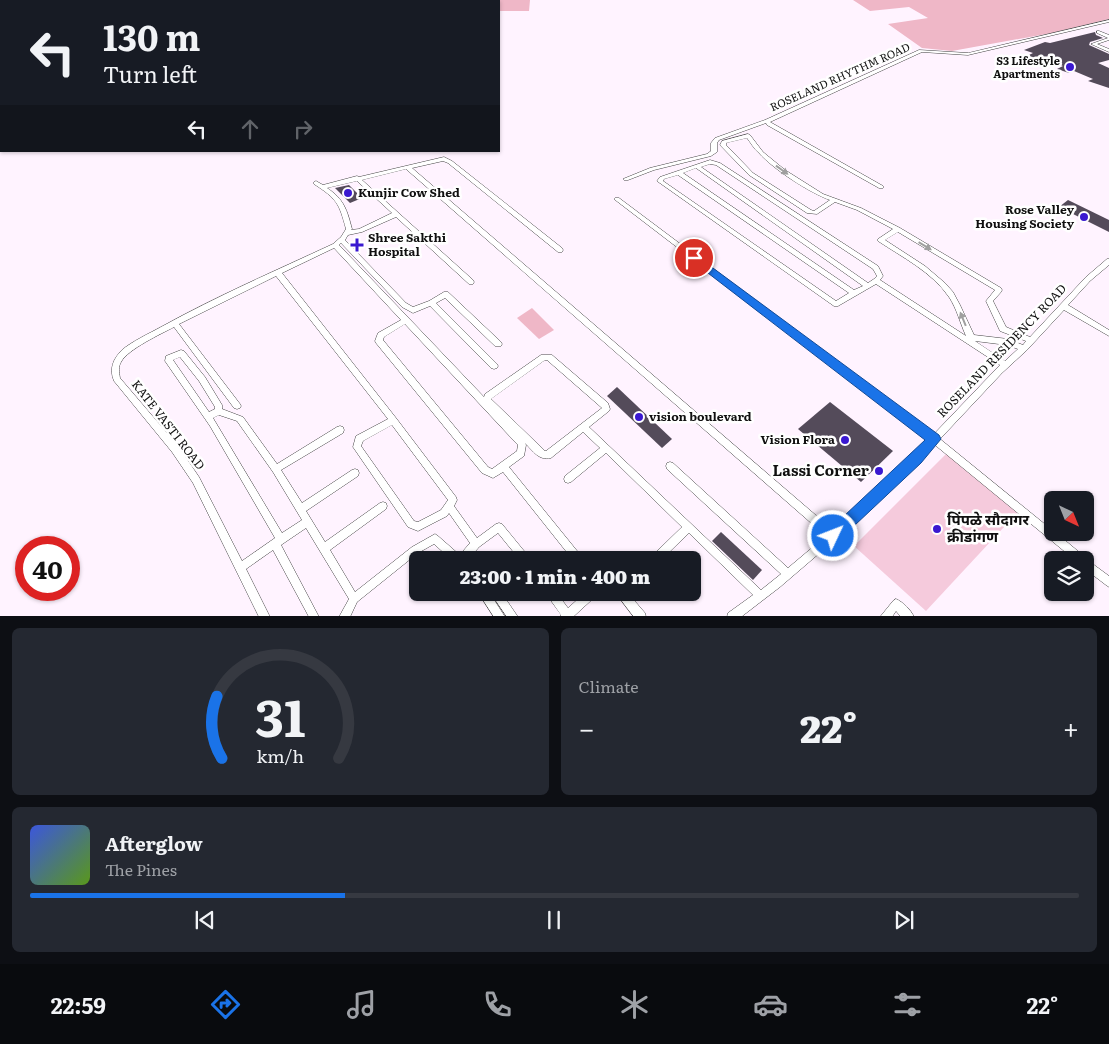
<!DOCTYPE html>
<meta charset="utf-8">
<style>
body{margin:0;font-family:Literata,"Noto Sans Devanagari",serif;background:#242831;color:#f1f3f6;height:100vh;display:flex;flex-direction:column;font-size:19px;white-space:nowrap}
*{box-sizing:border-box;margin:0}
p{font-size:16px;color:#9ea1a6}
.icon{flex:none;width:28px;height:28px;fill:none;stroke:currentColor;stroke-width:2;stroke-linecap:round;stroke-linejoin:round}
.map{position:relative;height:616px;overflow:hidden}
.panel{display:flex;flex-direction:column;gap:12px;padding:12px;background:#0d0f14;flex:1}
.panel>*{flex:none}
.top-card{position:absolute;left:0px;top:0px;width:500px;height:152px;box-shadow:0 1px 4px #0004;background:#171b24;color:#f1f3f6;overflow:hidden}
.needle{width:32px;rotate:137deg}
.buttons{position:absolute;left:1044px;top:491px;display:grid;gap:10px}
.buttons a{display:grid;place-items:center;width:50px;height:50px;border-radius:8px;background:#171b24;box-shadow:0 1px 4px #0004;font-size:25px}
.speed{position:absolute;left:15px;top:536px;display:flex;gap:10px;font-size:25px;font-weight:700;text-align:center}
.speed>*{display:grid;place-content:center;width:65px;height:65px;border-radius:50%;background:#171b24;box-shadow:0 1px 4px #0004;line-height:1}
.speed .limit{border:8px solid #d22;background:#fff;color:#111}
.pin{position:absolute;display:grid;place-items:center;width:42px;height:42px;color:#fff;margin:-21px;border:2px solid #fff;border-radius:50%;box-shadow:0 1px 5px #0007}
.me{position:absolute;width:55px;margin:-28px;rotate:47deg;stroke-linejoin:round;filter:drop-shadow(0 0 4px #0008)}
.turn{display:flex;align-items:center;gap:18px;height:105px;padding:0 20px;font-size:22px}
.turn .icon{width:65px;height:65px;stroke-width:2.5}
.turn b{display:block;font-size:35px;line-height:42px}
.lanes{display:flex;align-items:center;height:48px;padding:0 20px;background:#0003;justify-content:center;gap:25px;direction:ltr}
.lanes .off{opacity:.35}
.big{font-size:38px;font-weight:800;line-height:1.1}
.panel .card{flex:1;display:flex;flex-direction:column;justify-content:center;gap:8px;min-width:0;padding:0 18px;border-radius:8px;background:#242831}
.panel .dial{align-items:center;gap:0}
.dial svg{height:130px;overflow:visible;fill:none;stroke:#363941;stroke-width:7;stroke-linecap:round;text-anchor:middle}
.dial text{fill:#f1f3f6;stroke:none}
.song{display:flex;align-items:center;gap:15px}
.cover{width:60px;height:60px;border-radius:8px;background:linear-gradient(135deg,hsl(230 70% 55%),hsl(90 70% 35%))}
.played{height:5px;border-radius:2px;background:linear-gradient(90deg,#1a73e8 30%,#363941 30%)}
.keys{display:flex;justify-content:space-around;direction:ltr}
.heat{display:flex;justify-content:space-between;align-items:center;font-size:28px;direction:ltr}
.panel .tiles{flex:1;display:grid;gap:12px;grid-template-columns:1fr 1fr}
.card:last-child{grid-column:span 2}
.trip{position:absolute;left:409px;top:551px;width:292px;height:50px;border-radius:8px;background:#171b24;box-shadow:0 1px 4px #0004;font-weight:800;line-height:50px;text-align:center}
.dock{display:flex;height:80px;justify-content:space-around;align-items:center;background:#090b0e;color:#9ea1a6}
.dock .icon{width:35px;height:35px}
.dock .active{color:#1a73e8}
.dock b{font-size:22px;color:#f1f3f6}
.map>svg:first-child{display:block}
.green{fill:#efb7c7}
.pitch{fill:#f5cadc}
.building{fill:#544b5a}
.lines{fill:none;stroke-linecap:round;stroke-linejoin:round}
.minor-casing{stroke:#434343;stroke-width:1}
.minor{fill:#fff;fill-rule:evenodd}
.oneway{fill:#9f9f9f}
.route{fill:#1a73e8;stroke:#114b97}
.poi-dot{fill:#3a18d0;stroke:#fff;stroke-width:2}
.labels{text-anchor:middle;stroke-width:5;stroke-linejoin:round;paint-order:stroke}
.far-poi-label{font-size:11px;font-weight:bold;fill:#101010;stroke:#fff;text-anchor:end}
.far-street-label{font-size:11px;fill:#101010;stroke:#fff}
.poi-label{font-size:12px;font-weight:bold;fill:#101010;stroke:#fff;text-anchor:start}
.street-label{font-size:12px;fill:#101010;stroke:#fff}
.near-poi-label{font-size:15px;font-weight:bold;fill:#101010;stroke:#fff;text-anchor:end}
</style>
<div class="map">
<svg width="1109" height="617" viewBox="0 0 1109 617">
<rect width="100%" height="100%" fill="#fff3ff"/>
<g class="green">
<path d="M317,0H530L529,11H499V1Z"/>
<path d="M853,0H1109V19L1052,33L952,51L922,48L888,24L928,18L909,7L870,11Z"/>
<path d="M532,308L554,330L539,339L517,318Z"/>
</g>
<path class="pitch" d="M947,453L1019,511L926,611L854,546Z"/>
<g class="building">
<path d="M1095,32L1096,35L1103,38L1090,42L1089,45L1109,54V60L1098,63L1109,68V88L1088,81L1093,79L1074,71L1069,73L1057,69L1063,66L1043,58L1037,60L1027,56L1033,53L1024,50L1045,42L1050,43Z"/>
<path d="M349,185L362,198L350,203L335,188Z"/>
<path d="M1068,200L1109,220V232L1059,207Z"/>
<path d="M617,387L672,439L662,448L607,396Z"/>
<path d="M830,402L893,451L861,482L798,429Z"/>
<path d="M721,532L762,570L753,580L712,541Z"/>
</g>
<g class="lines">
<g class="minor-casing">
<g id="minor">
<path d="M1109,20V22L968,55L922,52L770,122L883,186V188H879L767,125L766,123L719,140L717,143V152L711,156L654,170L628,180H624L623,179L650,168L707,154L711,151V143L715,138L765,120L919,50L968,53Z"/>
<path d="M1097,31H1099L1109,35V40L1097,44L1109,49V52L1091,44L1108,38L1097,33Z"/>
<path d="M748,134L750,135L763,152L785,170L823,194L861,208L900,228L1001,288L1002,290L1001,292L993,301L1006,327L1030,337L1086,277L1107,259H1109V265L1090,281L1068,305L1109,330V336L1064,310L1027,350L1002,373L940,439L1052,530V532H1055L1085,557L1086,559L1109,576V587L1106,585L1085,569V560H1075L935,445L920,461L836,539L780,587L741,617H727L728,613L753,595L689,533L661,560H649L651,557L682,527L606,453L571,482L568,483L565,482L564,479L565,476L600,448L583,432L551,458C539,461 533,451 525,443L526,445L524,456L509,467L582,557L584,560H573L503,472L493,478L482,473L376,343L375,341L378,333L401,320L334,248L282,273L396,418L456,497L457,500L454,506L477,538L496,524L499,523L502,524L529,557L531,560H520L498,533L479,547L473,554L476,560H466L462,553L464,550L470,543L449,513L447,516L418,531L408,527L353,447L356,436L388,419L276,276L179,324L240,404L241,406L240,408L237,409L234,408L174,327C161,334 128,349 121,362C118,367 119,372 120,378L178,446L199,477L242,561L275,538L210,426L165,361L166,356L181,350L184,351L205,377L222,405V409L243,417L277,464L337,427L340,426L343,427L344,430L343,433L281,470L302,503L352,470L355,469L358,470L359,473L358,476L306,511L325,542L380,503L383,502L386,503L387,506L386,509L330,550L355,592L412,547L435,534L438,536L462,557L464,560H452L434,544L418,553L357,602L350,617H339L349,599L306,528L281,545L319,617H309L273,550L246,569L270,617H259L193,483L172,452L114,381C109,369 113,359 122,350C131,342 150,333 161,327C217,296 275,271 333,244L341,237L346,229C339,203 337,199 314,184V182L316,181L323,185L357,176L359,177L444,157L452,161L562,248L563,250L562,252H558L448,163L443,161L412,168L833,530L914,455L929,440L614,199L615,198H619L934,434L1000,365L876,284L838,306H834L657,181L660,177L710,160L720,163L878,266L883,276L880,280L966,336C960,323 957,309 949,297C932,272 902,257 878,241L877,240L878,239L893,229L857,210L835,202L817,214L807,213L749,175L720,145L722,141ZM747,138C751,143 754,149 759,153C773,169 810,193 830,200L814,211L811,210L753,173L726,145V143ZM710,164L716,165L873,269L877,276L874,279L868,283L701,167ZM696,168L863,286L854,290L683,173ZM406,169L826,536L788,568L673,463L670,462L667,463L666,466L667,469L781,574L761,590L589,427L609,411L610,409L608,403L552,355H541L485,394L484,397L339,245L341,243L402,307L413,313L430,306L491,368L494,369L497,368L498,366L497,364L436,303L445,298L495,346H501L502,344L501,342L448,292H444L429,301L413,307L406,303L345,240L348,235L362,232L396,217L469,284H473L474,282L473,280L362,180ZM678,175L849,293L836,301L663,181L664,179ZM357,181L392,213L359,229L351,230L352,229C347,210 344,199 327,188ZM898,232L995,290L986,301L1000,331L1026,341L1023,345L1008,339L974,335L960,305L953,292L945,283L925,266L885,240ZM405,324L516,443L518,445L517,451L492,469L488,467L383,340L384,337ZM975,341L1007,345L1018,349L1005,361ZM180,357L199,381L215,407V409L209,412L173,360ZM545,360H547L602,408L546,451H545L491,399ZM219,415L237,421L273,472L302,520L282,533L213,418ZM392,425L448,500L441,510L418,522L414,521L361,446L363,441Z"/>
<path d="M478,592H489L505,617H494Z"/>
<path d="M490,592H501L518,617H507Z"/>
<path d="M545,592H556L568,608L586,592H599L597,595L573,617H560L561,615Z"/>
<path d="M615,592H627L645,613L646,617H634Z"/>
<path d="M896,599C903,602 911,610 914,617H901L896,611L892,617H880L893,601Z"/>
</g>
</g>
<use href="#minor" class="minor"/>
</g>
<defs><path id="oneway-solid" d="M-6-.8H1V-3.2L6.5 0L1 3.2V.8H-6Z" transform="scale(1.25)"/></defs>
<g class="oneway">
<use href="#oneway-solid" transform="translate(782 170) rotate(36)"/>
<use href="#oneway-solid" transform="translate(925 246) rotate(31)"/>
<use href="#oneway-solid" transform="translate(963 319) rotate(-112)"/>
</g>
<path class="route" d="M694,254L939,435L941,439L921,463L838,541L833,543L828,541L826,536L828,531L925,440L691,260L689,258L691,255Z"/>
<g class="poi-dot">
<circle cx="1070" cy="67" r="5"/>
<circle cx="348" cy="193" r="5"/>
<circle cx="1084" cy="217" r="5"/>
<path d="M354.5 237.5h5v5h5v5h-5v5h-5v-5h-5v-5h5z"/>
<circle cx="639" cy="417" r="5"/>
<circle cx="845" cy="440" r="5"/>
<circle cx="879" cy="471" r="5"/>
<circle cx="937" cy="529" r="5"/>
</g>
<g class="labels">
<g class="far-poi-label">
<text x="1060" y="65">S3 Lifestyle<tspan x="1060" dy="13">Apartments</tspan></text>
</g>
<g class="far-street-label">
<text transform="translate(840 77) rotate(-24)" y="4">ROSELAND RHYTHM ROAD</text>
</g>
<g class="poi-label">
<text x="358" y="197">Kunjir Cow Shed</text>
<text x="1074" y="214" text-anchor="end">Rose Valley<tspan x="1074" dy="14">Housing Society</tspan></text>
<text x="368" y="242">Shree Sakthi<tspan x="368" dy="14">Hospital</tspan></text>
<text x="649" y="421">vision boulevard</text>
<text x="835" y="444" text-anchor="end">Vision Flora</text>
</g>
<g class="street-label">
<text transform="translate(1002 351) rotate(-46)" y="4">ROSELAND RESIDENCY ROAD</text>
<text transform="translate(168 425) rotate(52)" y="4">KATE VASTI ROAD</text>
</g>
<g class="near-poi-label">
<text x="869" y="476">Lassi Corner</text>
<text x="947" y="525" text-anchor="start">पिंपळे सौदागर<tspan x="947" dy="17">क्रीडांगण</tspan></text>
</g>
</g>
</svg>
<div class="buttons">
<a><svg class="needle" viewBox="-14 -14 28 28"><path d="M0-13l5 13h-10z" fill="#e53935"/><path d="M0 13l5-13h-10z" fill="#9ea1a6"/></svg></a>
<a><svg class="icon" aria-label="layers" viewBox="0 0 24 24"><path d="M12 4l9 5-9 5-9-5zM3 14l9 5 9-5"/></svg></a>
</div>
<div class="speed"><div class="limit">40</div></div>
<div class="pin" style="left:694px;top:258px;background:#d93025"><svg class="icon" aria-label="arrive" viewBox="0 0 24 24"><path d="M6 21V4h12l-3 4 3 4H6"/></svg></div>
<svg class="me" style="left:833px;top:536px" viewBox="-20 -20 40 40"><circle r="17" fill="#1a73e8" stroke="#fff" stroke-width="3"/><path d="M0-11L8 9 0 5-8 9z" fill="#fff"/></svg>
<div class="trip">23:00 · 1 min · 400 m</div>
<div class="top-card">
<div class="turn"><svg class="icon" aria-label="left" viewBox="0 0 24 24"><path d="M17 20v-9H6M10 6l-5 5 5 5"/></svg><div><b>130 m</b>Turn left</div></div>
<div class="lanes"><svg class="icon" aria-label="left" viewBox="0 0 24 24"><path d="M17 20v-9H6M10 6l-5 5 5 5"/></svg><svg class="icon off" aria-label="ahead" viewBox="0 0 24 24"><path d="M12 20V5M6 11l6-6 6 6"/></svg><svg class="icon off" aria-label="right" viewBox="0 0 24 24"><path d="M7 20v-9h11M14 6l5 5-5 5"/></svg></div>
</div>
</div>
<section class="panel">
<div class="tiles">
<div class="card dial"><svg viewBox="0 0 100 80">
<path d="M14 69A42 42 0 1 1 86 69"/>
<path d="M14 69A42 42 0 0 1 11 31" stroke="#1a73e8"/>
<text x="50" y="56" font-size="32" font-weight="700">31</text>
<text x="50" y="72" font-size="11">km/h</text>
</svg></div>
<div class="card"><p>Climate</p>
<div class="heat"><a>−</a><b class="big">22°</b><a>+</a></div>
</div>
<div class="card">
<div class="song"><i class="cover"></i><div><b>Afterglow</b><p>The Pines</p></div></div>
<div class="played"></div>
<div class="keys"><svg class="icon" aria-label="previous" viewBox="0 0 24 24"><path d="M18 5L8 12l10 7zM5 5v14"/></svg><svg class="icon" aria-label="pause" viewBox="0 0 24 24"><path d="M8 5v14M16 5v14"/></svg><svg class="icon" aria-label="next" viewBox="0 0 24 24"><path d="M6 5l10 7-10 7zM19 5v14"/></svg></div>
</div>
</div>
</section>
<nav class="dock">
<b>22:59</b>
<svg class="icon active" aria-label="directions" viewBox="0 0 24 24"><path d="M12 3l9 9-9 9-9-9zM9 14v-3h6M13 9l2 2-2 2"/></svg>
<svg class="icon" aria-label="music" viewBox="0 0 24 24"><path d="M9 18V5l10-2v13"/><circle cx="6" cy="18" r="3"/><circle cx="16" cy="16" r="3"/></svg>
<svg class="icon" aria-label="phone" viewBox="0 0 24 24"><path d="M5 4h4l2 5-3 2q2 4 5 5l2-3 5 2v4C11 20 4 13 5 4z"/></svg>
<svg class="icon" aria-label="climate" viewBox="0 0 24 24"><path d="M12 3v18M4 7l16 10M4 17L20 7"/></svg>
<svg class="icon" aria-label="car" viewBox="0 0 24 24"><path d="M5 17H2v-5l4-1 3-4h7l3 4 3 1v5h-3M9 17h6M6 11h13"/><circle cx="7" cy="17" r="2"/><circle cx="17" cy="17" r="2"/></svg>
<svg class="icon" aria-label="filters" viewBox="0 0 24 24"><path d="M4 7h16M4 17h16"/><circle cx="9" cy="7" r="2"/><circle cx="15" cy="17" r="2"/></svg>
<b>22°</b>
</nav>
